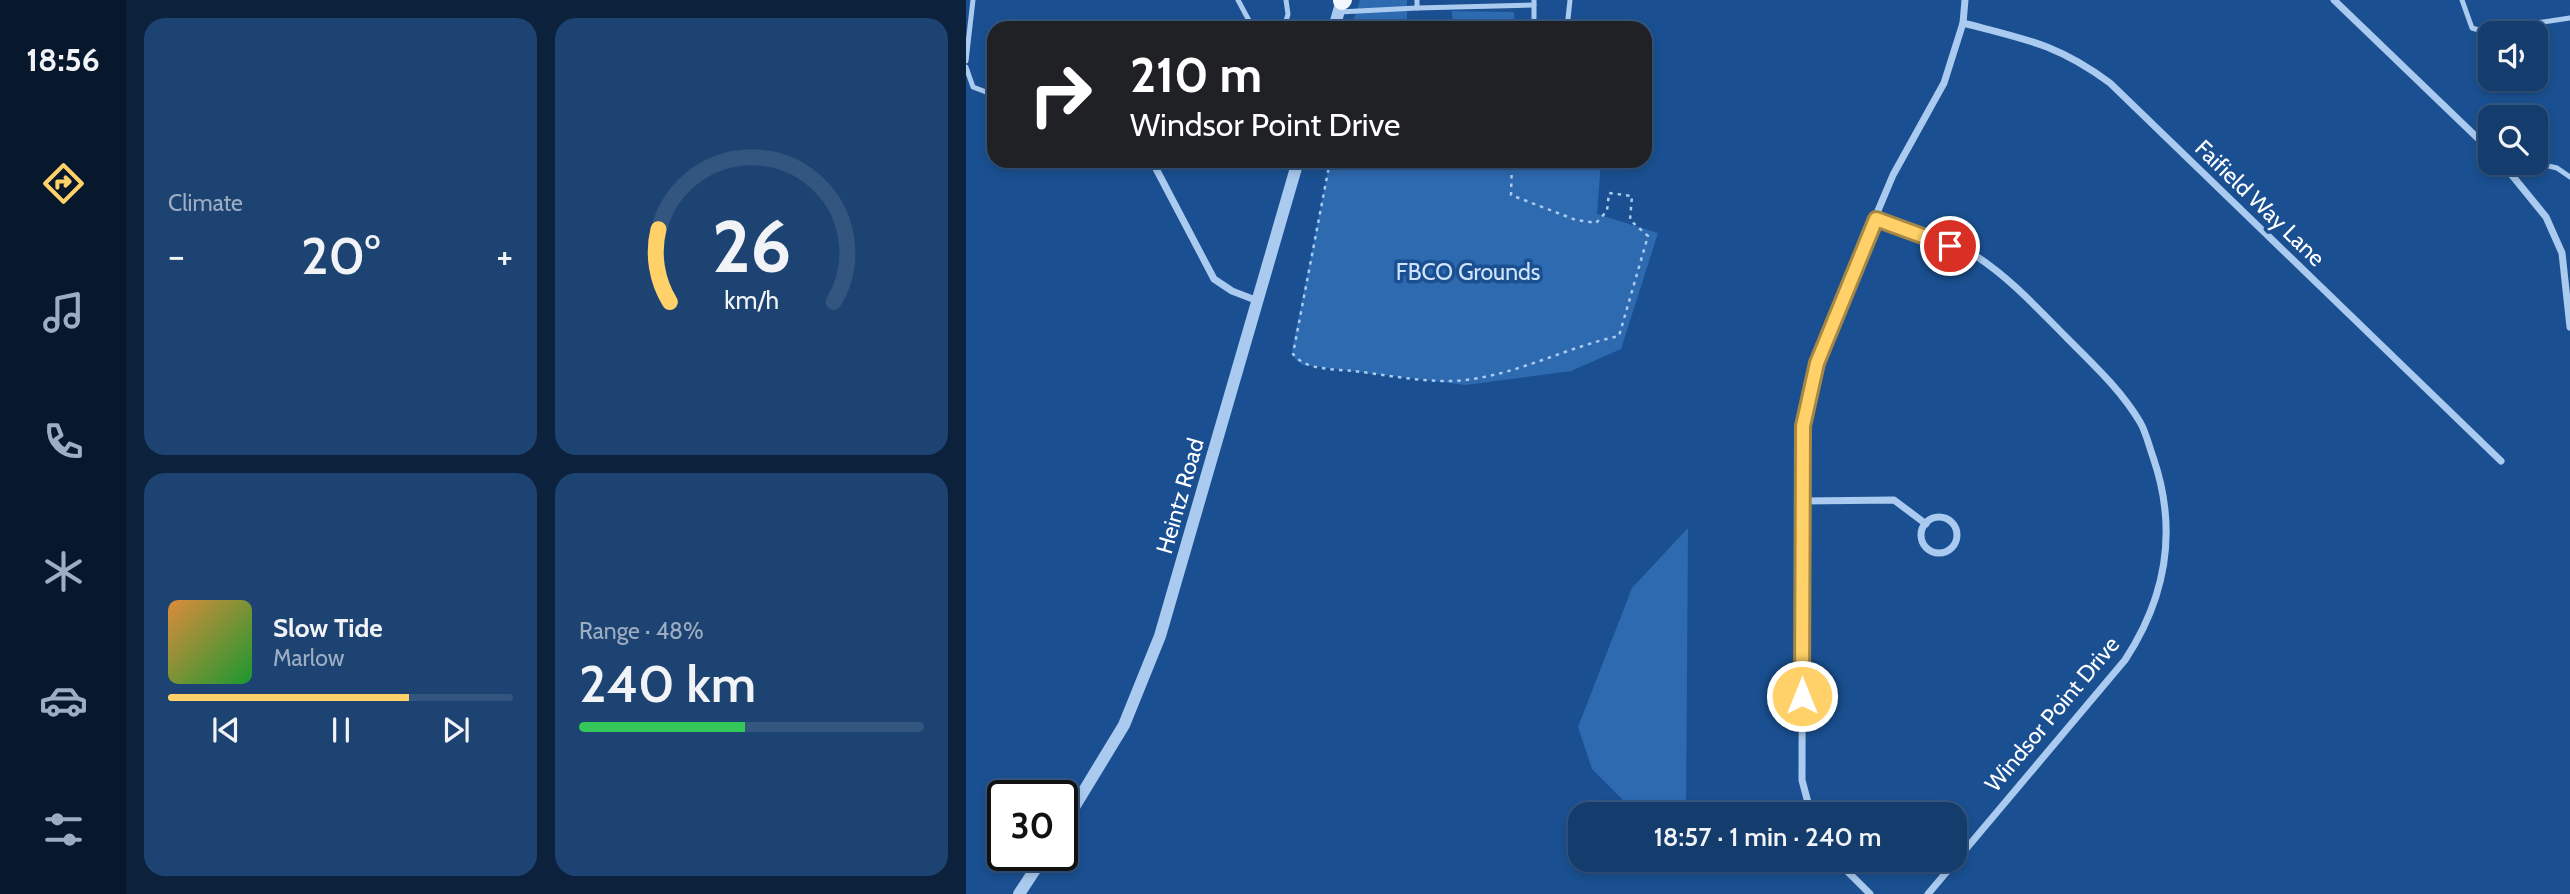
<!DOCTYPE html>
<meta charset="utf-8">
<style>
body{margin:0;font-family:Cabin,sans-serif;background:#1d4372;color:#f1f3f6;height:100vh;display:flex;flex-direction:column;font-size:26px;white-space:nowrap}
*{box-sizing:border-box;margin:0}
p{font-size:23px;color:#9dadc2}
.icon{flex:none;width:38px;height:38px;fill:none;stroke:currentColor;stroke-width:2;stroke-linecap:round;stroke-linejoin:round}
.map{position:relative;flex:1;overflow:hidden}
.sheet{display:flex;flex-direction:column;gap:18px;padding:18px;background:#0b213c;width:840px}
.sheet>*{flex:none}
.top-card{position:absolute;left:21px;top:21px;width:665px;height:147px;border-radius:21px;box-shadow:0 4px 10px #0003,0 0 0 2px #335680;background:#202124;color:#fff;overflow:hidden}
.controls{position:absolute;left:1512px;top:21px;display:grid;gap:14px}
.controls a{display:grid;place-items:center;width:70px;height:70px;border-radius:14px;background:#143c6d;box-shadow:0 4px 10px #0003,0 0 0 2px #335680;font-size:35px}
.speed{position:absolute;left:21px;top:780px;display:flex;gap:14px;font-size:35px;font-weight:700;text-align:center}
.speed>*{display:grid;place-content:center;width:91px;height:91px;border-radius:50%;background:#143c6d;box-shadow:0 4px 10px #0003,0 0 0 2px #335680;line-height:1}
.speed .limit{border:4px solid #111;border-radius:10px;background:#fff;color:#111}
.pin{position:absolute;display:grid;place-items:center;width:60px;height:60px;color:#fff;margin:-30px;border:4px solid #fff;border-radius:50%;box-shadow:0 2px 7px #0007}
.me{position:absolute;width:77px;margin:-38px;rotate:0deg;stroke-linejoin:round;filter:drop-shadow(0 0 5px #0008)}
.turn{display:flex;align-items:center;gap:24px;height:147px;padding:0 28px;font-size:32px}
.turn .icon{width:91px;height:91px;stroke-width:2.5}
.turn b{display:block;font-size:49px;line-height:60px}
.big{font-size:52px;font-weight:600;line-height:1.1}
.sheet .card{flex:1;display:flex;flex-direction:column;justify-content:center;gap:10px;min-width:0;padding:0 24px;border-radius:21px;background:#1d4372}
.sheet .dial{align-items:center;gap:0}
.dial svg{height:182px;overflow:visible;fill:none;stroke:#335680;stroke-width:7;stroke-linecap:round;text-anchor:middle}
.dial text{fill:#f1f3f6;stroke:none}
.song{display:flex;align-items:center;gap:21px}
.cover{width:84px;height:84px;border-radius:10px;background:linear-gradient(135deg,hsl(30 70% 55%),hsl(130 70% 35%))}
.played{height:7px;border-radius:4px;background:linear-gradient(90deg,#ffd168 70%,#335680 70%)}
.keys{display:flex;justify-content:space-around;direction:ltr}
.heat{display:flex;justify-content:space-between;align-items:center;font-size:38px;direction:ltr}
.charge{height:10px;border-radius:5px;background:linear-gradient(90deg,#34c759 48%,#335680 0)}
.sheet .tiles{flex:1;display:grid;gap:18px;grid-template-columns:repeat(2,1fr)}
.trip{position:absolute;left:602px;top:802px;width:399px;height:70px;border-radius:21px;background:#143c6d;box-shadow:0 4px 10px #0003,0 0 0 2px #335680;font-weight:600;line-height:70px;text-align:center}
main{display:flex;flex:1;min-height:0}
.tabs{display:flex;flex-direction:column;width:126px;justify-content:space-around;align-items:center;background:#08182c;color:#9dadc2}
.tabs .icon{width:49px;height:49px}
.tabs .current{color:#ffd168}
.tabs b{font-size:32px;color:#f1f3f6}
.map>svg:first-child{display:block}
.green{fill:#2d6ab0}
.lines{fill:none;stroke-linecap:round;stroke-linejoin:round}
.path{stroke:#aacaef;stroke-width:2.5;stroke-dasharray:3.5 5;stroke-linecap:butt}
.service{stroke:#aacaef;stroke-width:5}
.minor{stroke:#aacaef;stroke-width:7}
.tertiary{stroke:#aacaef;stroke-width:12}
.primary{stroke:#f2f7ff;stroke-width:18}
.route-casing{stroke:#a68844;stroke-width:18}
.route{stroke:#ffd168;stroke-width:12}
.labels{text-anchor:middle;stroke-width:7;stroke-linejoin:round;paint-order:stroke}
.street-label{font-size:23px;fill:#fff;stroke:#1a5091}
.park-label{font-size:23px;fill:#d0e4fb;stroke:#1a5091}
</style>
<main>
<nav class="tabs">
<b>18:56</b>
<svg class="icon current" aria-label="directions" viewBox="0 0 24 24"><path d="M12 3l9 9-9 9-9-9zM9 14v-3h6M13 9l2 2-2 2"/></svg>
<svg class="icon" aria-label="music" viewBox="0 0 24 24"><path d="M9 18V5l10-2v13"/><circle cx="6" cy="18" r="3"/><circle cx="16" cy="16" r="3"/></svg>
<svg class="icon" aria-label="phone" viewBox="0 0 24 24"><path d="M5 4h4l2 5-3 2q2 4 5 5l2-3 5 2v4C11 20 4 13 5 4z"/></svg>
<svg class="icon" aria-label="climate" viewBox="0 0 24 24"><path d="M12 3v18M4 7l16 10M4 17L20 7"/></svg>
<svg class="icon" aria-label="car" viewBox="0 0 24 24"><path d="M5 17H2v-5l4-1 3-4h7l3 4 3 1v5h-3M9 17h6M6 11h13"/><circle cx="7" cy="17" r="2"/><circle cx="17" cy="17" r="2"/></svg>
<svg class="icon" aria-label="filters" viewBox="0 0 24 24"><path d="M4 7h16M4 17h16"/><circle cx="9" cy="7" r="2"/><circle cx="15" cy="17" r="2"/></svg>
</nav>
<section class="sheet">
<div class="tiles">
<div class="card"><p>Climate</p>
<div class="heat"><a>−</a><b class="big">20°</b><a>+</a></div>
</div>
<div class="card dial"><svg viewBox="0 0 100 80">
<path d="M14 69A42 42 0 1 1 86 69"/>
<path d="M14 69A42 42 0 0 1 9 37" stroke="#ffd168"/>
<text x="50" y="56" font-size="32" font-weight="700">26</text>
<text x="50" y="72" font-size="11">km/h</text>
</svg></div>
<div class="card">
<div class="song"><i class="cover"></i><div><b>Slow Tide</b><p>Marlow</p></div></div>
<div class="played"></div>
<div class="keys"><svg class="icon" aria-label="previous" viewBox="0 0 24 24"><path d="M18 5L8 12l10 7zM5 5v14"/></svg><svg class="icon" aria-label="pause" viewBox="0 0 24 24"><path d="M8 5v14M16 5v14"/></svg><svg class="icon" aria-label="next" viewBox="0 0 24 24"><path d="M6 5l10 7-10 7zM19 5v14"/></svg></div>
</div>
<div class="card"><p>Range · 48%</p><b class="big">240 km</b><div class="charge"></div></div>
</div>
</section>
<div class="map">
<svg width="1604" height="894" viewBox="0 0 1604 894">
<rect width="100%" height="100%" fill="#1a5091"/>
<g class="green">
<path d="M394,0H441V28H385Z"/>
<path d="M486,11L548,12L549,28H487Z"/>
<path d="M364,161H635L631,214L692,233L655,349L605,371L500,385L337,365L329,359L326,350Z"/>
<path d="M722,528L720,814H671L626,769L612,727L666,588Z"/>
</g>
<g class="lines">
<path class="path" d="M364,161L327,354C339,370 367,369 387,371C423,375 463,384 499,380C553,374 601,347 653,336L682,236L664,220L666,196L643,193L641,211L630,223L610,220L545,195L546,161"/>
<g class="service">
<path d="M272,0L287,28"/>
<path d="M451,0V8L568,5"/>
<path d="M568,0V28"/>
<path d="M1496,0L1506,28L1516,31L1604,18"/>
<path d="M373,12L451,8"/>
<path d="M318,28L322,14L320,0"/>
<path d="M601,28L604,0"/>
<path d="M0,61L7,0"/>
<path d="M0,67L7,87L28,95"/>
<path d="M1570,163L1591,168L1604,177"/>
</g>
<g class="minor">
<path d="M1368,0L1524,150"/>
<path d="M997,23C1059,39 1091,44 1144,83L1535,461"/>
<path d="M186,161L248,279L266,291L292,301"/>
<path d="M1536,163L1580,217L1596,253L1604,327"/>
<path d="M910,219C938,229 986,241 1010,256C1044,278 1072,309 1101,338C1127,364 1155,390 1174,422C1180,432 1183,446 1187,457C1212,529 1201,596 1159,660L962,894"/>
<path d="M838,501L928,500L960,524"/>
<circle cx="973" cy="535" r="18"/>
<path d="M845,814L836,780L837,426L851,363L874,301L927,175L978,83L997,23L999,0"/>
<path d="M869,859L904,894"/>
</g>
<g class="tertiary">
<path d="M368,28L376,0"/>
<path d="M96,827L158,725L194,636L332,161"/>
<path d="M53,894L78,856"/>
</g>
<path class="primary" d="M376,1L377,0"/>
</g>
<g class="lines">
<g class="route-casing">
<path id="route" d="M836,696L837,426L851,363L910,219L984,246"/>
</g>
<use href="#route" class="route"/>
</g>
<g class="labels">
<g class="street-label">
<text transform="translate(1294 203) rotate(44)" y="8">Faifield Way Lane</text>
<text transform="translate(214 496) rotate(-74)" y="8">Heintz Road</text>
<text transform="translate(1086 714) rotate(-50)" y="8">Windsor Point Drive</text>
</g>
<g class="park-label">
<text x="502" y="280">FBCO Grounds</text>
</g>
</g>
</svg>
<div class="controls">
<a><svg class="icon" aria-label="sound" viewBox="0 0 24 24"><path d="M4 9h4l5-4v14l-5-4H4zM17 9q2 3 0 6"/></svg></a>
<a><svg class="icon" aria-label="search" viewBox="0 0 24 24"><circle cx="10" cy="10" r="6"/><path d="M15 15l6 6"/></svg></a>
</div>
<div class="speed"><div class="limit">30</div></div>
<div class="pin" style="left:984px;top:246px;background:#d93025"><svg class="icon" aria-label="arrive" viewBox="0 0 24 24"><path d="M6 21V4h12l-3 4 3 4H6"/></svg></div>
<svg class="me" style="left:836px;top:696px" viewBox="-20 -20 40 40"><circle r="17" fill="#ffd168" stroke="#fff" stroke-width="3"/><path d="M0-11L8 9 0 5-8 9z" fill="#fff"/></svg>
<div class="trip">18:57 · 1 min · 240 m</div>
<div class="top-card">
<div class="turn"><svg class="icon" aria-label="right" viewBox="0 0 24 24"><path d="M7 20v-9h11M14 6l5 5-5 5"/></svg><div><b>210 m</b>Windsor Point Drive</div></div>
</div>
</div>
</main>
